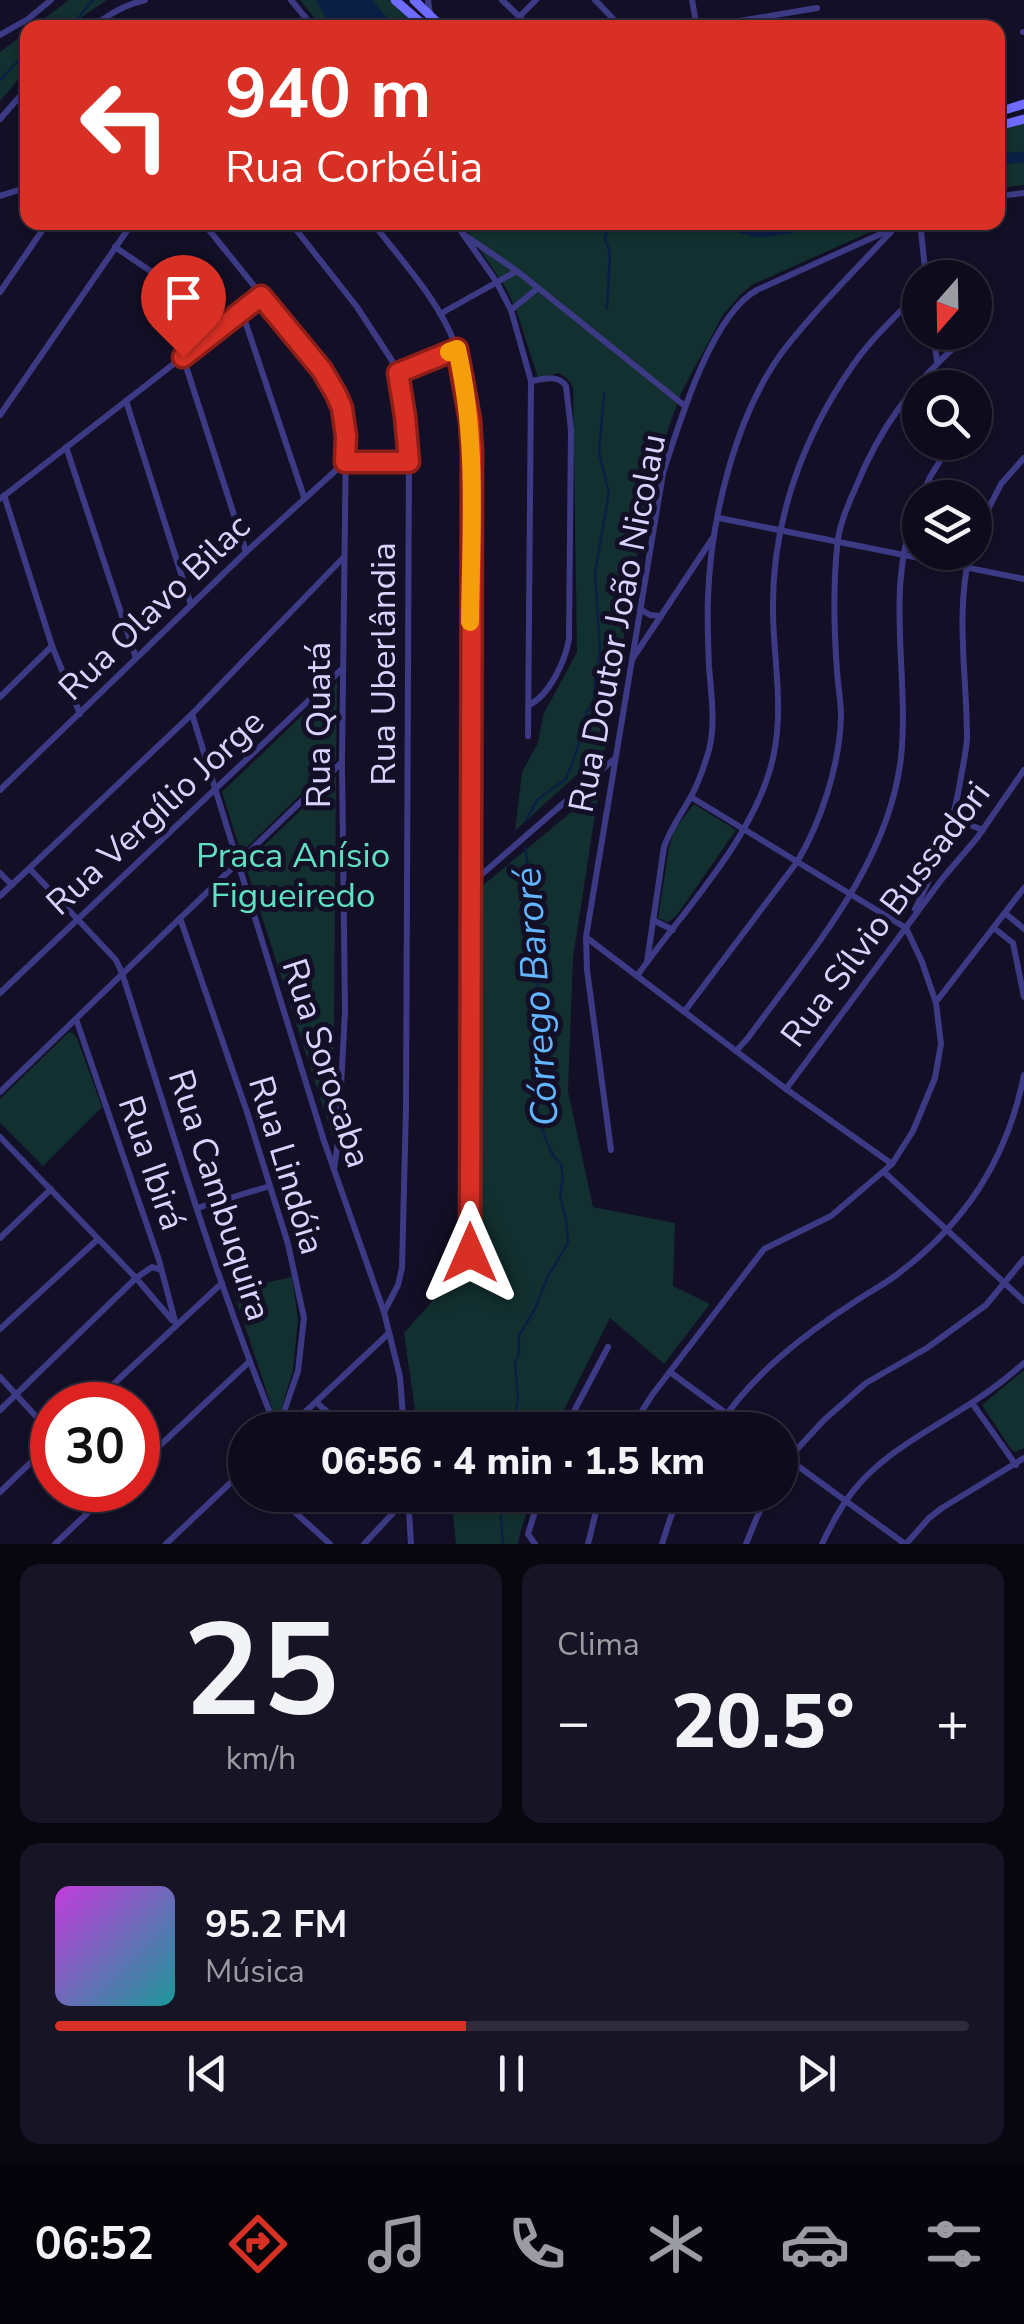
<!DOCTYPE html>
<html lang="pt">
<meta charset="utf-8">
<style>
body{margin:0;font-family:"Nunito Sans",sans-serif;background:#171425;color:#f1f3f6;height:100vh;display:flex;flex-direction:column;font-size:38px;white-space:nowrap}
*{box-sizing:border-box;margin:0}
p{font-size:32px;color:#9b9ba3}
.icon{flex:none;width:55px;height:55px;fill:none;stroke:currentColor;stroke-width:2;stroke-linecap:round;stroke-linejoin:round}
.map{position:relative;height:1544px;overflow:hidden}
.drawer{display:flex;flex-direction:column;gap:20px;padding:20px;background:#08060f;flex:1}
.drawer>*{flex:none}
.hud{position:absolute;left:20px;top:20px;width:985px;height:210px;border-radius:20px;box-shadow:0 2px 8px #0004,0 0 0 2px #2e2b3b;background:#d93025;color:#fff;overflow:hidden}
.needle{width:65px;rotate:200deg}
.controls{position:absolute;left:902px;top:260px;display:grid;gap:20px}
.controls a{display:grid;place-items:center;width:90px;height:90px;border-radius:50%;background:#0e0b1c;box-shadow:0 2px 8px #0004,0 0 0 2px #2e2b3b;font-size:50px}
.speed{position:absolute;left:30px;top:1382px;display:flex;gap:20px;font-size:50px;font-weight:700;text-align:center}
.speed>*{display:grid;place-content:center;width:130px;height:130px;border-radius:50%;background:#0e0b1c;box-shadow:0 2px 8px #0004,0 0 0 2px #2e2b3b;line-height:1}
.speed .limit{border:15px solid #d22;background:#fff;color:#111}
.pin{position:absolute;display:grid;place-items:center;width:85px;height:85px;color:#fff;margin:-102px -42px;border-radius:50% 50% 50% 0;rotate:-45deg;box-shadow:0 0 10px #0007}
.pin .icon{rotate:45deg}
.me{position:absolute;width:110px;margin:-55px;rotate:0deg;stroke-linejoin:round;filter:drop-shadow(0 0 8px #0008)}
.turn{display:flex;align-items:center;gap:35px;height:210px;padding:0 40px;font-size:45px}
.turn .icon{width:130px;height:130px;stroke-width:2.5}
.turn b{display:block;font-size:70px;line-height:85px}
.big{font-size:75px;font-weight:800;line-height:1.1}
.drawer .card{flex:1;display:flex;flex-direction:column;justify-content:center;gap:15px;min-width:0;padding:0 35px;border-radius:20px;background:#171425}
.drawer .dial{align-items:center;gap:0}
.dial b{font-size:130px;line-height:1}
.song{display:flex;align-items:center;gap:30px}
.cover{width:120px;height:120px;border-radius:15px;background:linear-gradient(135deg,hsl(290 70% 55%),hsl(180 70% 35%))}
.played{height:10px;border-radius:5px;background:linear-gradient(90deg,#d93025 45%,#2e2b3b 45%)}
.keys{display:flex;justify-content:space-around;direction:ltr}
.heat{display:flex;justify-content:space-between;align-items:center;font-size:55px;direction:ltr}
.drawer .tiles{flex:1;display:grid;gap:20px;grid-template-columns:1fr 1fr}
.card:last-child{grid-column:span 2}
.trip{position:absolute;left:228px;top:1412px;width:570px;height:100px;border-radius:50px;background:#0e0b1c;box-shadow:0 2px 8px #0004,0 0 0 2px #2e2b3b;font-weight:800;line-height:100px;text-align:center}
.tabs{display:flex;height:160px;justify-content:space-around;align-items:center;background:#06040b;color:#9b9ba3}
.tabs .icon{width:70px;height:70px}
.tabs .on{color:#d93025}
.tabs b{font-size:45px;color:#f1f3f6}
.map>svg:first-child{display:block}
.green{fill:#12302f}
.water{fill:#0a1f44}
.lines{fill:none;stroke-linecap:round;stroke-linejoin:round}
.stream{stroke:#0a1f44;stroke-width:2.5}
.river{stroke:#0a1f44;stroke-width:11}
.street{stroke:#3d3a85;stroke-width:6}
.secondary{stroke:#6f6bff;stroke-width:9}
.route-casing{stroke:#8d1f18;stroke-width:25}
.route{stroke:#d93025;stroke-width:18}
.slow{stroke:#f59e0b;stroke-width:18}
.labels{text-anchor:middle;stroke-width:10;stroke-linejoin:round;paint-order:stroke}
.street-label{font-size:35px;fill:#d9d4ff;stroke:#130f26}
.park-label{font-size:35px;fill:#5fe0c0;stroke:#130f26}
.water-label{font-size:38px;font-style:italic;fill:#62b6ff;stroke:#130f26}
</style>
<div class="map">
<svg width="1024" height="1544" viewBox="0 0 1024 1544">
<rect width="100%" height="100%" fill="#130f26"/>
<g class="green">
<path d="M69,0H107L86,14L70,27H33Z"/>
<path d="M300,0H389L424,27H322Z"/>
<path d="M27,32V69L0,101V52Z"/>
<path d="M1024,121V185L998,188V128Z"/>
<path d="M462,223H890L752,285L740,295L723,315L681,393L648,486L606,748L515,831L522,772L538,743L543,715L577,652L573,387L567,378L559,373L538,378L517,312L506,288Z"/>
<path d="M337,682L336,760L241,853L222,792Z"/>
<path d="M336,776L333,1138L245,864Z"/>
<path d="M599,789L573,958L568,1091L593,1207L675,1223L673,1286L710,1304L664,1364L610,1318L554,1430H418L404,1333L471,1258L481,887Z"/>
<path d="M694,804L736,830L677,915L668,922L658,918L669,848L674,830Z"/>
<path d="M69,1032L73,1033L77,1038L102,1107L43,1166L0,1123V1099Z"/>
<path d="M292,1277L298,1319L293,1370L277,1423L233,1290Z"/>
<path d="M1024,1370V1448L1015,1452L1011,1449L982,1405Z"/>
<path d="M451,1495H532L520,1533L518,1544H456Z"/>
</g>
<path class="water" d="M315,0H372L395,27H332Z"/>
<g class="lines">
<g class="stream">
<path d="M61,28L79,17L93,0"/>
<path d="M0,80L18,61L28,56"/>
<path d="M607,309L610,253L605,239L608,222"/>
<path d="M526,820L537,800L566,779L577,750L587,712L595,697V682L600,649L595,572L609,493L599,453L604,393"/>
<path d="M513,1430L518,1399L515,1364L519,1353V1336L536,1307L548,1276L568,1243L566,1220L560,1195L563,1179L561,1164C547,1154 535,1110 536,1091C536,1078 541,1065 540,1052C540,1036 532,1008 534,996C535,986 541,984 541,974L536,971L533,961L535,916L526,876L528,866L525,847"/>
<path d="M499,1495L503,1544"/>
</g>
<g class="river">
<path d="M998,159L1024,157"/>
<path d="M725,222C767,240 776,229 817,222"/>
</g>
<g class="street">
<path d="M291,0L314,28"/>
<path d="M428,0L430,15"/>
<path d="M502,0L531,28"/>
<path d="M595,0L622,28"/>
<path d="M692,0L697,28"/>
<path d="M519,17L536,0"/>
<path d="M92,28C108,14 124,5 145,0"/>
<path d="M698,28L817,8"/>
<path d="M1023,32H1024"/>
<path d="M0,35L28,19L51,0"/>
<path d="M0,119L28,87"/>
<path d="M0,196L28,187"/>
<path d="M998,196L1024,193"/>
<path d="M198,222L209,230L322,370L342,409L346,435L342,763L345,1012L338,1142L334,1169"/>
<path d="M290,222L357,307L391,359L400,379L409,457L406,1107L402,1268L398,1285L384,1312"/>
<path d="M372,222C401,260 438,299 455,344C464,368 466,394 470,420L469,1253"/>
<path d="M455,222L463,234L517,271L685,406"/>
<path d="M920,222L926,278"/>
<path d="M463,234L496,281L511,310L531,381L528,736"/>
<path d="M115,247L227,323"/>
<path d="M0,292L48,222"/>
<path d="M511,310L538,288"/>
<path d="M242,312L304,497"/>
<path d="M440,314L517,271"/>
<path d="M933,332L937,361"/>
<path d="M183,357L246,552"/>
<path d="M398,373L457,349"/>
<path d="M126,401L191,605"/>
<path d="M975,413L984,402"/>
<path d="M0,415L133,222"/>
<path d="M66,447L136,658"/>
<path d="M345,462H409"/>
<path d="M4,495L52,646L80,714"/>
<path d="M921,498L930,477L952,442"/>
<path d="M0,499L261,296"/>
<path d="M719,518L1024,579"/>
<path d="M975,535L1001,484L1024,458"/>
<path d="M640,609L650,615L661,616"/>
<path d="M633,658L712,539"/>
<path d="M0,697L52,646"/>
<path d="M529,705C550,695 565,661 569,639L571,430L566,386C558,374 544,379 531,381"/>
<path d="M192,714L324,1141L384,1312L400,1377L404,1430"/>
<path d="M0,790L246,552L345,462"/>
<path d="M691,797L906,928"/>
<path d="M954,819L983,830"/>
<path d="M30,869L116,960L122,973C171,1126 216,1282 277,1430"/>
<path d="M0,873L12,885"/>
<path d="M472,883L613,760"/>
<path d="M0,896L192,714L343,558"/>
<path d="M915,909C938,864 953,828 961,777C963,765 966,752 967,739C967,676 955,614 970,552"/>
<path d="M1005,913L1024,929"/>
<path d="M180,918L247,1112L288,1244L304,1318L298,1371L278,1429"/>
<path d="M653,920L673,930"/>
<path d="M994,928L1013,943L1024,997"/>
<path d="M587,938L786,1089L892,1164"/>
<path d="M647,962L664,847C670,829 680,816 689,800C698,785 704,767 709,750C716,722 711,695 709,666C708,643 707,620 708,597C711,518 735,416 783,351C816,309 854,271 891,232"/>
<path d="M637,976C684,909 755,838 773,758C784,709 774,663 773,614C771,524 802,438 853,365C872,338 897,315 920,291"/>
<path d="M0,993L343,668"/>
<path d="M936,1002L1024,888"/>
<path d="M684,1012L797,862C821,822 840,764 841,716C841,701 838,686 837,671C834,630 833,588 837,548C838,528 847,507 855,489C880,427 911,386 961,341"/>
<path d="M76,1019L159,1260L176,1325"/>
<path d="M736,1051L748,1038C810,952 888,866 901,758C910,668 882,586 920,500"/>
<path d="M786,1089L942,879L977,838L1024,770"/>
<path d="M0,1092L341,763"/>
<path d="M0,1137L136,1278L172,1320"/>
<path d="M611,1150L587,970L586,937L663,473C679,424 711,315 757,290L907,222"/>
<path d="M884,1172L1024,1301"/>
<path d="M197,1208L270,1186"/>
<path d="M0,1238L51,1189"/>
<path d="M0,1329L98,1239"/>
<path d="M670,1372L749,1430"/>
<path d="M0,1377L52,1434"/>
<path d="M316,1402L348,1430"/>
<path d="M972,1403L1016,1465"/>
<path d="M91,1405L222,1283"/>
<path d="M0,1410L136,1278L152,1267L161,1270"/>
<path d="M286,1430L388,1334"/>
<path d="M564,1430L608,1347"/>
<path d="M630,1430L652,1395L764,1249L831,1216L892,1164L913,1131L935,1078L941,1044L936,1003L922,962L906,928"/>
<path d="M716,1430C750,1376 803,1335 856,1301C869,1292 883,1285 895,1276C965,1224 1007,1160 1024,1075"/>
<path d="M780,1453L905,1544"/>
<path d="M138,1466L249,1362"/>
<path d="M780,1474L788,1459L824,1420L866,1383L927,1348L986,1305L1024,1259"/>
<path d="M0,1492L52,1442"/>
<path d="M276,1495L330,1544"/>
<path d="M408,1495L411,1544"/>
<path d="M55,1544L112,1490"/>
<path d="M166,1544L245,1469"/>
<path d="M364,1544L409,1496"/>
<path d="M535,1544L528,1534L540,1495"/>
<path d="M588,1544L600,1495"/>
<path d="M662,1544L670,1519L680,1495"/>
<path d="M746,1544L757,1517L768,1495"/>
<path d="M822,1544C831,1525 841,1506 854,1490C880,1457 919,1436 954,1414C979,1399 1003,1382 1024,1363"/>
<path d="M906,1544L929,1518L942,1508L1024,1458"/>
</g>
<g class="secondary">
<path d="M395,0L427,28"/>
<path d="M414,0L443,28"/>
<path d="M998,112L1024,104"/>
<path d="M998,126L1024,119"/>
</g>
</g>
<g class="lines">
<g class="route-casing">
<path id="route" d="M183,357L261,296L322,370L336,394L342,408L346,436L345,462H409L405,416L398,373L457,349L470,420L472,452L470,1253"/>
</g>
<use href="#route" class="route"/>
<path class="slow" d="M449,352L457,349C478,439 471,531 470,622"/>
</g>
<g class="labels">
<g class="street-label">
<text transform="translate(154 607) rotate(-44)" y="12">Rua Olavo Bilac</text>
<text transform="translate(617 623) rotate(-79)" y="12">Rua Doutor João Nicolau</text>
<text transform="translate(383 664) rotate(-90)" y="12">Rua Uberlândia</text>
<text transform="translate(318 725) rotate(-90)" y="12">Rua Quatá</text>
<text transform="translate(155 812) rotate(-43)" y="12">Rua Vergílio Jorge</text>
<text transform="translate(885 914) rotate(-53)" y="12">Rua Sílvio Bussadori</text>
<text transform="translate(327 1063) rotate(72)" y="12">Rua Sorocaba</text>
<text transform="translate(152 1163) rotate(71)" y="12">Rua Ibirá</text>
<text transform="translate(287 1165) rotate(73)" y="12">Rua Lindóia</text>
<text transform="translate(220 1195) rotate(72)" y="12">Rua Cambuquira</text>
</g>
<g class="park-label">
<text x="293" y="867">Praca Anísio<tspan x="293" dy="40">Figueiredo</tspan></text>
</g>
<g class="water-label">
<text transform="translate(536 997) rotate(-94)" y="13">Córrego Baroré</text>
</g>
</g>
</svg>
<div class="controls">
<a><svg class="needle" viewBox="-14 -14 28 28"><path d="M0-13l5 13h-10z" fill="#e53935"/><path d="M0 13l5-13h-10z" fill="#9b9ba3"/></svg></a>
<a><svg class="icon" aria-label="search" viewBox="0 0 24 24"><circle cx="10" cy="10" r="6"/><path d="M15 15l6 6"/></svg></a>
<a><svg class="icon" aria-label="layers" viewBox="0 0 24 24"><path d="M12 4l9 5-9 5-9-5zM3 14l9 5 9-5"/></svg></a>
</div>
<div class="speed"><div class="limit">30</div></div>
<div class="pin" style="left:183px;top:357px;background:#d93025"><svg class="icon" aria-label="arrive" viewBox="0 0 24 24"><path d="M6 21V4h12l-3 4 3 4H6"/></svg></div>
<svg class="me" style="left:470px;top:1253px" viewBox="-20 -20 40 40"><path d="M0-17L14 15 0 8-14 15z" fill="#d93025" stroke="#fff" stroke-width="4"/></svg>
<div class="trip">06:56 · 4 min · 1.5 km</div>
<div class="hud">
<div class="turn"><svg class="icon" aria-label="left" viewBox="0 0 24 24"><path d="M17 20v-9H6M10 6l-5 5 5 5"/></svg><div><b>940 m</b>Rua Corbélia</div></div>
</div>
</div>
<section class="drawer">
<div class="tiles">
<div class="card dial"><b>25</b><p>km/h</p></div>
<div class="card"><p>Clima</p>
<div class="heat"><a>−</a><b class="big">20.5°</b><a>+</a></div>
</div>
<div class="card">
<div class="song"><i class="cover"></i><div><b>95.2 FM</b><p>Música</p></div></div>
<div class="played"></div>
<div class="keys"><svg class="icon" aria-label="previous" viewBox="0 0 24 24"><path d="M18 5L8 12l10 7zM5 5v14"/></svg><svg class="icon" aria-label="pause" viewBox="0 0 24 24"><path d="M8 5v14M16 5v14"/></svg><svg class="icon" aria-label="next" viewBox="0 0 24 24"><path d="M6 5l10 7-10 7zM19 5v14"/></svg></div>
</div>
</div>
</section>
<nav class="tabs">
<b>06:52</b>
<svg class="icon on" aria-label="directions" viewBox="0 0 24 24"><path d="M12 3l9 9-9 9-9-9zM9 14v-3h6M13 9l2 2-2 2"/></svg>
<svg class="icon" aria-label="music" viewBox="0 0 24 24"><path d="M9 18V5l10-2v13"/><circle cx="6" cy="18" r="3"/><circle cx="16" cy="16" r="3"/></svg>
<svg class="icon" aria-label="phone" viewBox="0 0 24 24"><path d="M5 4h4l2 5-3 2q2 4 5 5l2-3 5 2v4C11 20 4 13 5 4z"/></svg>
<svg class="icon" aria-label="climate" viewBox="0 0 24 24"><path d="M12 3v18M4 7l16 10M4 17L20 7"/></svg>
<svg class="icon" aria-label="car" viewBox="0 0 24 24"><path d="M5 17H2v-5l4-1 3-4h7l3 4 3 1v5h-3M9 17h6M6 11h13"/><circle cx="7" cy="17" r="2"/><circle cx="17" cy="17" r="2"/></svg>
<svg class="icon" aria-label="filters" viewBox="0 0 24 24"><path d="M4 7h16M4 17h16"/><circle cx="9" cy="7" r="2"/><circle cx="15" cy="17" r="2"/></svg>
</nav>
